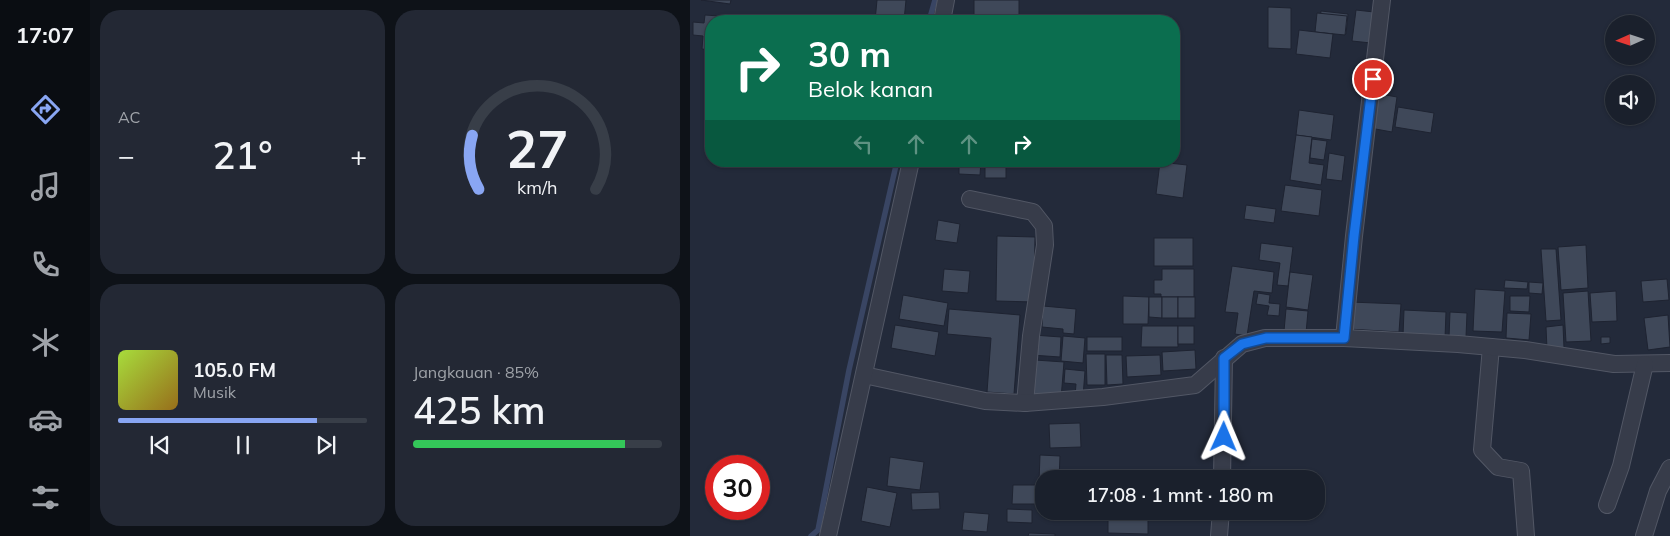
<!DOCTYPE html>
<html lang="id">
<meta charset="utf-8">
<style>
body{margin:0;font-family:Mulish,sans-serif;background:#232834;color:#f1f3f6;height:100vh;display:flex;flex-direction:column;font-size:19px;white-space:nowrap}
*{box-sizing:border-box;margin:0}
p{font-size:16px;color:#9fa3a9}
.icon{flex:none;width:28px;height:28px;fill:none;stroke:currentColor;stroke-width:2;stroke-linecap:round;stroke-linejoin:round}
.map{position:relative;flex:1;overflow:hidden}
.sheet{display:flex;flex-direction:column;gap:10px;padding:10px;background:#0e1218;width:600px}
.sheet>*{flex:none}
.banner{position:absolute;left:15px;top:15px;width:475px;height:152px;border-radius:20px;box-shadow:0 1px 4px #0004,0 0 0 1px #383e48;background:#0b6e4f;color:#fff;overflow:hidden}
.needle{width:32px;rotate:267deg}
.fabs{position:absolute;left:915px;top:15px;display:grid;gap:10px}
.fabs a{display:grid;place-items:center;width:50px;height:50px;border-radius:50%;background:#1a202c;box-shadow:0 1px 4px #0004,0 0 0 1px #383e48;font-size:25px}
.speed{position:absolute;left:15px;top:455px;display:flex;gap:10px;font-size:25px;font-weight:700;text-align:center}
.speed>*{display:grid;place-content:center;width:65px;height:65px;border-radius:50%;background:#1a202c;box-shadow:0 1px 4px #0004,0 0 0 1px #383e48;line-height:1}
.speed .limit{border:8px solid #d22;background:#fff;color:#111}
.pin{position:absolute;display:grid;place-items:center;width:42px;height:42px;color:#fff;margin:-21px;border:2px solid #fff;border-radius:50%;box-shadow:0 1px 5px #0007}
.me{position:absolute;width:55px;margin:-28px;rotate:1deg;stroke-linejoin:round;filter:drop-shadow(0 0 4px #0008)}
.turn{display:flex;align-items:center;gap:18px;height:105px;padding:0 20px;font-size:22px}
.turn .icon{width:65px;height:65px;stroke-width:2.5}
.turn b{display:block;font-size:35px;line-height:42px}
.lanes{display:flex;align-items:center;height:48px;padding:0 20px;background:#0003;justify-content:center;gap:25px;direction:ltr}
.lanes .off{opacity:.35}
.big{font-size:38px;font-weight:600;line-height:1.1}
.sheet .tile{flex:1;display:flex;flex-direction:column;justify-content:center;gap:8px;min-width:0;padding:0 18px;border-radius:20px;background:#232834}
.sheet .dial{align-items:center;gap:0}
.dial svg{height:130px;overflow:visible;fill:none;stroke:#383e48;stroke-width:7;stroke-linecap:round;text-anchor:middle}
.dial text{fill:#f1f3f6;stroke:none}
.song{display:flex;align-items:center;gap:15px}
.cover{width:60px;height:60px;border-radius:8px;background:linear-gradient(135deg,hsl(80 70% 55%),hsl(40 70% 35%))}
.played{height:5px;border-radius:2px;background:linear-gradient(90deg,#89a6f3 80%,#383e48 80%)}
.keys{display:flex;justify-content:space-around;direction:ltr}
.heat{display:flex;justify-content:space-between;align-items:center;font-size:28px;direction:ltr}
.charge{height:8px;border-radius:4px;background:linear-gradient(90deg,#34c759 85%,#383e48 0)}
.sheet .tiles{flex:1;display:grid;gap:10px;grid-template-columns:repeat(2,1fr)}
.trip{position:absolute;left:345px;top:470px;width:290px;height:50px;border-radius:20px;background:#1a202c;box-shadow:0 1px 4px #0004,0 0 0 1px #383e48;font-weight:600;line-height:50px;text-align:center}
main{display:flex;flex:1;min-height:0}
.tab-bar{display:flex;flex-direction:column;width:90px;justify-content:space-around;align-items:center;background:#0a0d12;color:#9fa3a9}
.tab-bar .icon{width:35px;height:35px}
.tab-bar .current{color:#89a6f3}
.tab-bar b{font-size:22px;color:#f1f3f6}
.map>svg:first-child{display:block}
.lines{fill:none;stroke-linecap:round;stroke-linejoin:round}
.stream{stroke:#394563;stroke-width:5.5}
.building{fill:#3f4859;stroke:#1e2331}
.minor-casing{stroke:#525765;stroke-width:18}
.minor{stroke:#373c4a;stroke-width:16}
.route-casing{stroke:#114b97;stroke-width:12}
.route{stroke:#1a73e8;stroke-width:9}
</style>
<main>
<nav class="tab-bar">
<b>17:07</b>
<svg class="icon current" aria-label="directions" viewBox="0 0 24 24"><path d="M12 3l9 9-9 9-9-9zM9 14v-3h6M13 9l2 2-2 2"/></svg>
<svg class="icon" aria-label="music" viewBox="0 0 24 24"><path d="M9 18V5l10-2v13"/><circle cx="6" cy="18" r="3"/><circle cx="16" cy="16" r="3"/></svg>
<svg class="icon" aria-label="phone" viewBox="0 0 24 24"><path d="M5 4h4l2 5-3 2q2 4 5 5l2-3 5 2v4C11 20 4 13 5 4z"/></svg>
<svg class="icon" aria-label="climate" viewBox="0 0 24 24"><path d="M12 3v18M4 7l16 10M4 17L20 7"/></svg>
<svg class="icon" aria-label="car" viewBox="0 0 24 24"><path d="M5 17H2v-5l4-1 3-4h7l3 4 3 1v5h-3M9 17h6M6 11h13"/><circle cx="7" cy="17" r="2"/><circle cx="17" cy="17" r="2"/></svg>
<svg class="icon" aria-label="filters" viewBox="0 0 24 24"><path d="M4 7h16M4 17h16"/><circle cx="9" cy="7" r="2"/><circle cx="15" cy="17" r="2"/></svg>
</nav>
<section class="sheet">
<div class="tiles">
<div class="tile"><p>AC</p>
<div class="heat"><a>−</a><b class="big">21°</b><a>+</a></div>
</div>
<div class="tile dial"><svg viewBox="0 0 100 80">
<path d="M14 69A42 42 0 1 1 86 69"/>
<path d="M14 69A42 42 0 0 1 10 36" stroke="#89a6f3"/>
<text x="50" y="56" font-size="32" font-weight="700">27</text>
<text x="50" y="72" font-size="11">km/h</text>
</svg></div>
<div class="tile">
<div class="song"><i class="cover"></i><div><b>105.0 FM</b><p>Musik</p></div></div>
<div class="played"></div>
<div class="keys"><svg class="icon" aria-label="previous" viewBox="0 0 24 24"><path d="M18 5L8 12l10 7zM5 5v14"/></svg><svg class="icon" aria-label="pause" viewBox="0 0 24 24"><path d="M8 5v14M16 5v14"/></svg><svg class="icon" aria-label="next" viewBox="0 0 24 24"><path d="M6 5l10 7-10 7zM19 5v14"/></svg></div>
</div>
<div class="tile"><p>Jangkauan · 85%</p><b class="big">425 km</b><div class="charge"></div></div>
</div>
</section>
<div class="map">
<svg width="980" height="536" viewBox="0 0 980 536">
<rect width="100%" height="100%" fill="#232a3a"/>
<g class="lines">
<g class="stream">
<path d="M239,21L245,0"/>
<path d="M121,536L128,530L159,370L207,161"/>
</g>
</g>
<g class="building">
<path d="M11,0H41L40,4Z"/>
<path d="M187,0H216L214,21H185Z"/>
<rect x="284" y="0" width="45" height="21"/>
<path d="M578,7L601,8V49L578,48Z"/>
<path d="M666,10L684,12L681,43L662,41Z"/>
<path d="M631,11L658,14L656,34L629,31Z"/>
<path d="M627,13L657,16L655,35L625,32Z"/>
<path d="M15,15L43,17L42,21H21V50L12,49L13,36L3,35V22L14,23Z"/>
<path d="M45,17L87,21H45Z"/>
<path d="M609,30L643,34L640,58L606,54Z"/>
<path d="M685,93L707,97L702,132L680,128Z"/>
<path d="M708,107L744,113L741,133L705,127Z"/>
<path d="M609,110L644,115L641,140L606,135Z"/>
<path d="M606,135L622,137L619,163L634,165L631,185L600,180Z"/>
<path d="M622,139L637,141L634,160L620,158Z"/>
<path d="M639,153L655,156L652,181L636,179Z"/>
<path d="M269,161H291L290,175L269,174Z"/>
<rect x="295" y="161" width="21" height="17"/>
<path d="M378,161H407V164L378,163Z"/>
<path d="M410,161H440V166L410,164Z"/>
<path d="M470,162L497,165L493,198L466,194Z"/>
<path d="M595,185L632,190L629,216L591,211Z"/>
<path d="M556,205L586,209L584,223L554,219Z"/>
<path d="M248,220L270,224L267,243L245,240Z"/>
<path d="M307,236L345,237L344,302L306,301Z"/>
<rect x="464" y="238" width="39" height="28"/>
<path d="M571,243L603,247L598,286L587,285L590,263L569,260Z"/>
<path d="M896,245L898,288L871,290L868,247Z"/>
<path d="M851,249H866L871,320L856,321Z"/>
<path d="M542,266L584,272L582,293L564,291L557,336L545,334L548,313L535,312Z"/>
<path d="M254,269L280,271L278,293L252,291Z"/>
<path d="M472,269H504V297H471V294H464V280H472Z"/>
<path d="M600,272L623,275L618,310L596,307Z"/>
<path d="M977,279L979,300L953,302L951,281Z"/>
<path d="M815,280L838,282L837,289L814,288Z"/>
<path d="M839,282L853,283L852,294L839,293Z"/>
<path d="M785,289L815,291L812,332L783,331Z"/>
<path d="M898,291L901,341L876,342L873,293Z"/>
<path d="M926,291L927,321L902,322L900,293Z"/>
<path d="M568,293L580,295L579,303L590,304L589,316L577,315L579,306L566,304Z"/>
<path d="M213,295L258,303L254,326L209,319Z"/>
<path d="M433,296L459,297L458,324H433Z"/>
<path d="M820,296H840L839,312L820,311Z"/>
<path d="M459,297H472V318L459,317Z"/>
<rect x="472" y="297" width="16" height="21"/>
<rect x="488" y="297" width="17" height="21"/>
<path d="M660,302L711,304L709,332L658,329Z"/>
<path d="M353,306L386,309L384,334L373,333V329L352,327Z"/>
<path d="M259,309L330,315L324,394L297,392L301,338L257,334Z"/>
<path d="M596,309L618,311L616,333L594,331Z"/>
<path d="M714,310L756,312L755,338L713,336Z"/>
<path d="M760,312L777,313L776,337H759Z"/>
<path d="M817,313L841,314L839,340L816,338Z"/>
<path d="M978,315L980,347L958,350L954,318Z"/>
<path d="M205,325L249,332L245,356L201,348Z"/>
<path d="M873,325L874,348L857,349L856,327Z"/>
<path d="M452,326H488V347H451Z"/>
<rect x="488" y="326" width="16" height="18"/>
<path d="M343,335L371,337L370,357L341,355Z"/>
<path d="M373,336L395,338L393,363L371,361Z"/>
<rect x="397" y="337" width="35" height="14"/>
<path d="M911,337H920V343L911,344Z"/>
<path d="M505,350L506,369L473,371L472,352Z"/>
<path d="M396,354H415V385H397Z"/>
<path d="M416,355H432L433,384L417,385Z"/>
<path d="M470,355L471,375L437,377L436,356Z"/>
<path d="M345,360L374,362L371,399L343,397Z"/>
<path d="M375,369L395,371L393,397L385,396L386,384L374,383Z"/>
<path d="M390,423L391,447L360,448L359,424Z"/>
<path d="M350,455L370,456L369,479H354V483L349,482Z"/>
<path d="M200,457L234,462L230,490L197,486Z"/>
<path d="M380,475L404,478V479H380Z"/>
<path d="M323,485H350L349,504H322Z"/>
<path d="M177,487L207,493L200,527L171,521Z"/>
<path d="M249,492L250,509L222,510L221,493Z"/>
<path d="M317,509L342,510V523L317,522Z"/>
<path d="M274,512L299,514L297,532L272,530Z"/>
<path d="M418,513H458V534L418,533Z"/>
<path d="M339,533L365,534V536H338Z"/>
</g>
<g class="lines">
<g class="minor-casing">
<g id="minor">
<path d="M252,21L256,0"/>
<path d="M280,199L343,212L354,226L355,245L341,336L335,403"/>
<path d="M654,338L664,236L692,0"/>
<path d="M801,347L792,450L808,467L831,471L836,536"/>
<path d="M174,375L295,401L335,403L413,397L505,385L552,344L575,338H654L768,344L835,350L924,364L980,363"/>
<path d="M532,479L534,358"/>
<path d="M917,505L931,466L955,364"/>
<path d="M138,536L221,161"/>
<path d="M529,536L531,511"/>
<path d="M954,536L968,491L980,468"/>
</g>
</g>
<use href="#minor" class="minor"/>
</g>
<g class="lines">
<g class="route-casing">
<path id="route" d="M534,437V358L552,344L576,338H654L664,236L683,79"/>
</g>
<use href="#route" class="route"/>
</g>
</svg>
<div class="fabs">
<a><svg class="needle" viewBox="-14 -14 28 28"><path d="M0-13l5 13h-10z" fill="#e53935"/><path d="M0 13l5-13h-10z" fill="#9fa3a9"/></svg></a>
<a><svg class="icon" aria-label="sound" viewBox="0 0 24 24"><path d="M4 9h4l5-4v14l-5-4H4zM17 9q2 3 0 6"/></svg></a>
</div>
<div class="speed"><div class="limit">30</div></div>
<div class="pin" style="left:683px;top:79px;background:#d93025"><svg class="icon" aria-label="arrive" viewBox="0 0 24 24"><path d="M6 21V4h12l-3 4 3 4H6"/></svg></div>
<svg class="me" style="left:534px;top:437px" viewBox="-20 -20 40 40"><path d="M0-17L14 15 0 8-14 15z" fill="#1a73e8" stroke="#fff" stroke-width="4"/></svg>
<div class="trip">17:08 · 1 mnt · 180 m</div>
<div class="banner">
<div class="turn"><svg class="icon" aria-label="right" viewBox="0 0 24 24"><path d="M7 20v-9h11M14 6l5 5-5 5"/></svg><div><b>30 m</b>Belok kanan</div></div>
<div class="lanes"><svg class="icon off" aria-label="left" viewBox="0 0 24 24"><path d="M17 20v-9H6M10 6l-5 5 5 5"/></svg><svg class="icon off" aria-label="ahead" viewBox="0 0 24 24"><path d="M12 20V5M6 11l6-6 6 6"/></svg><svg class="icon off" aria-label="ahead" viewBox="0 0 24 24"><path d="M12 20V5M6 11l6-6 6 6"/></svg><svg class="icon" aria-label="right" viewBox="0 0 24 24"><path d="M7 20v-9h11M14 6l5 5-5 5"/></svg></div>
</div>
</div>
</main>
